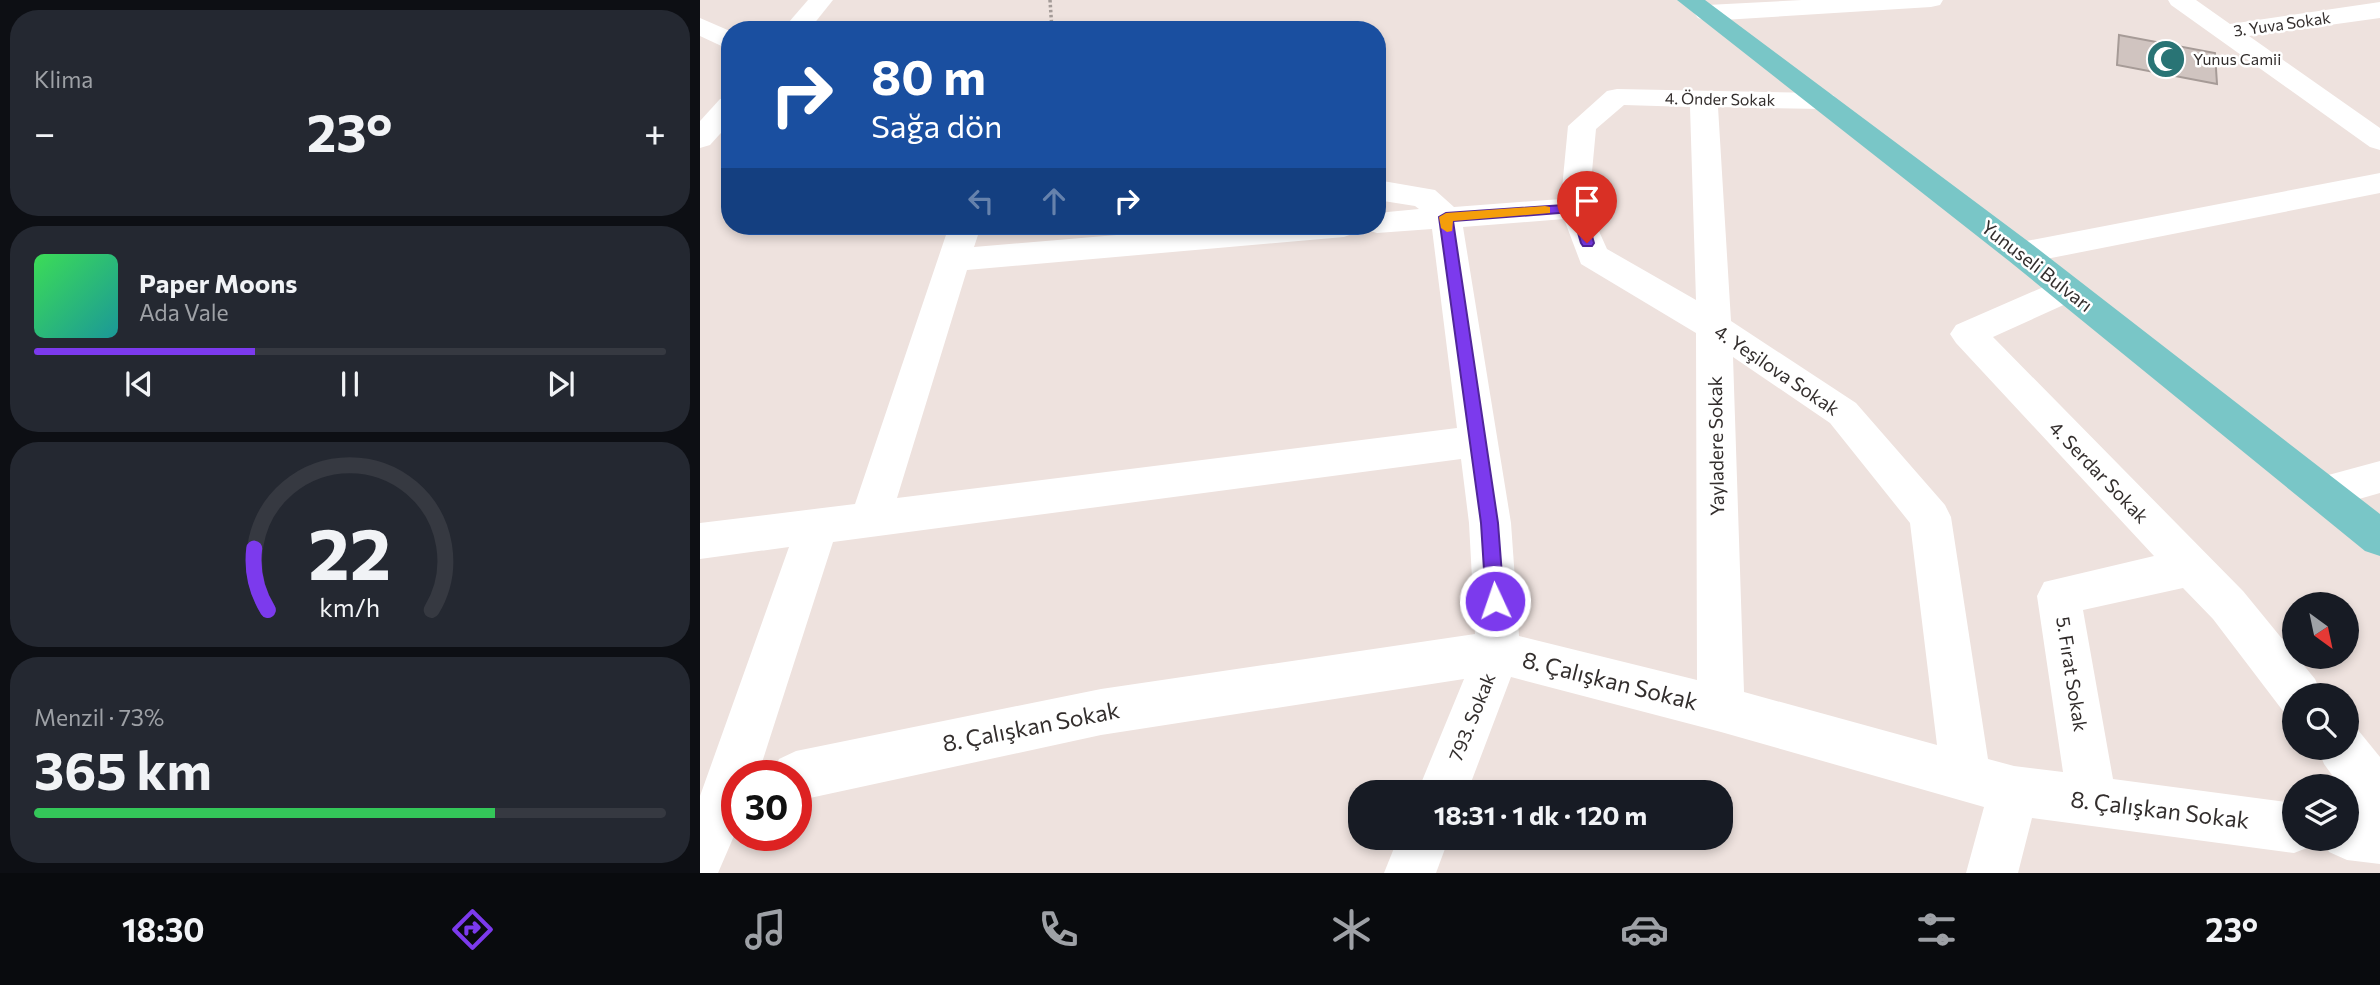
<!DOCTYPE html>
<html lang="tr">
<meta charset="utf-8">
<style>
body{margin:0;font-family:Commissioner,sans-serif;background:#242831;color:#f1f3f6;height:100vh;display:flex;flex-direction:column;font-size:26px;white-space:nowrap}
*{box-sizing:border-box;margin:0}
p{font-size:23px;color:#9ea1a6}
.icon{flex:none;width:38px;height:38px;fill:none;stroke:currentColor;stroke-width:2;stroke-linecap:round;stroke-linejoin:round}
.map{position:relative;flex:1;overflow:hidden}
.details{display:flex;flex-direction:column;gap:10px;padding:10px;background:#0d0f14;width:700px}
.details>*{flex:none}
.hud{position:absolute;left:21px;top:21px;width:665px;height:214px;border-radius:28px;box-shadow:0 4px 10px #0003;background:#1a4fa0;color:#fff;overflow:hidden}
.needle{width:46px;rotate:147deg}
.fabs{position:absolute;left:1582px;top:592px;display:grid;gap:14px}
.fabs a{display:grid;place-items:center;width:77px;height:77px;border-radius:50%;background:#171b24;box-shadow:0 4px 10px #0003;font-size:35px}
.speed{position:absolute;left:21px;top:760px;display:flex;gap:14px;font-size:35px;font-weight:700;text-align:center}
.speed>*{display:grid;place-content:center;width:91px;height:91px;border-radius:50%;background:#171b24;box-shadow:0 4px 10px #0003;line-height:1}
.speed .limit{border:10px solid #d22;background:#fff;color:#111}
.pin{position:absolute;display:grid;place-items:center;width:60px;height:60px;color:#fff;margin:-72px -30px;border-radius:50% 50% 50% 0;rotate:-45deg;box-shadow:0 0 7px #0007}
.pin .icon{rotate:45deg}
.me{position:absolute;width:77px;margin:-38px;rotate:357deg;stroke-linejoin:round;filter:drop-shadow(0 0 5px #0008)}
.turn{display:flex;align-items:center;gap:24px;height:147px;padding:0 35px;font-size:32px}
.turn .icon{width:91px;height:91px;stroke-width:2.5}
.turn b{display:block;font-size:49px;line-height:60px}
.lanes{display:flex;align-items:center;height:66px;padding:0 35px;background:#0003;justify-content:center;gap:35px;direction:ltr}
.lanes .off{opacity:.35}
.big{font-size:52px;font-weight:700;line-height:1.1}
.details .tile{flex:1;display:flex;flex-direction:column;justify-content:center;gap:10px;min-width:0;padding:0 24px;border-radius:28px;background:#242831}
.details .dial{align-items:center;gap:0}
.dial svg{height:182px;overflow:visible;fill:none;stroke:#363941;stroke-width:7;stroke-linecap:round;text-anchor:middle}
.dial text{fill:#f1f3f6;stroke:none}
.song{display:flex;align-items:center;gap:21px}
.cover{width:84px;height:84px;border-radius:10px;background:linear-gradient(135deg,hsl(130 70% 55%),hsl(180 70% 35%))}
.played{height:7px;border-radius:4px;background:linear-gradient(90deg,#7c3aed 35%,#363941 35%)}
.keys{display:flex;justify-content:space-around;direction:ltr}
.heat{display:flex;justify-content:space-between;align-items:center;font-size:38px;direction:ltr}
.charge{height:10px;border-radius:5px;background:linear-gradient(90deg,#34c759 73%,#363941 0)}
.trip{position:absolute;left:648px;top:780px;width:385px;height:70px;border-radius:28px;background:#171b24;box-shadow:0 4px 10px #0003;font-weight:700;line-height:70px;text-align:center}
.menu{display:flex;height:112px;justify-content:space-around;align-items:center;background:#090b0e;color:#9ea1a6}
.menu .icon{width:49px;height:49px}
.menu .on{color:#7c3aed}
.menu b{font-size:32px;color:#f1f3f6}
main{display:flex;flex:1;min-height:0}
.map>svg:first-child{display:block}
.building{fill:#d0c4c0;stroke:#a69b97;stroke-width:2}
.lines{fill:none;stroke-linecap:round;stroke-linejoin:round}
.path{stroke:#a49b98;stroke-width:3.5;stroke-dasharray:2.5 2.5;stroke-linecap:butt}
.minor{fill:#fff;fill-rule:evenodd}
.major{fill:#79c6c7;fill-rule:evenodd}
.route{fill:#7c3aed;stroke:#51269a;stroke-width:2}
.slow{fill:#f59e0b}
.labels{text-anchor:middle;stroke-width:5;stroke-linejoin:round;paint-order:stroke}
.far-street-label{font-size:16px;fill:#332e2d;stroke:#fff}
.far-poi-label{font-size:16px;fill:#332e2d;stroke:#fff;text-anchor:start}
.street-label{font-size:19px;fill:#332e2d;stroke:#fff}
.near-street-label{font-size:23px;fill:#332e2d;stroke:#fff}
</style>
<main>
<section class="details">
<div class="tile"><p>Klima</p>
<div class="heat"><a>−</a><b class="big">23°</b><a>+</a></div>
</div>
<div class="tile">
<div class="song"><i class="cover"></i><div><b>Paper Moons</b><p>Ada Vale</p></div></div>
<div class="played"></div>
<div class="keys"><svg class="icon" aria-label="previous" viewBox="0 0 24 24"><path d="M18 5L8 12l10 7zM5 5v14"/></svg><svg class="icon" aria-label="pause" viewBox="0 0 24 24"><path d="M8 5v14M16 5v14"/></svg><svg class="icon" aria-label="next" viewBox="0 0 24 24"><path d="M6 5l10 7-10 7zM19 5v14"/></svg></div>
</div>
<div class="tile dial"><svg viewBox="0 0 100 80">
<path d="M14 69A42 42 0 1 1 86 69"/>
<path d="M14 69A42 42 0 0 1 8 42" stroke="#7c3aed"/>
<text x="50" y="56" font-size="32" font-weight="700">22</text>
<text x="50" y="72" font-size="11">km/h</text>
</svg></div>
<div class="tile"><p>Menzil · 73%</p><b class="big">365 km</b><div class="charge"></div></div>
</section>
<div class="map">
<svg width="1680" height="873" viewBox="0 0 1680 873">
<rect width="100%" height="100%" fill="#eee2de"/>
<path class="building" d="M1419,35L1515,53L1517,84L1417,65Z"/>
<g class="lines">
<path class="path" d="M350,0L352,30"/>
<g class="minor">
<path d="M108,0H133L109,30H82Z"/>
<path d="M1102,0H1243L1240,5L1231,7L1007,21L998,18L994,13L998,8L1007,5Z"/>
<path d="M1468,0H1496L1530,24L1680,2V18L1549,36L1680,128V150L1670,147L1471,5Z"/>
<path d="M0,18L30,31V50L0,36Z"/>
<path d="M917,89L1123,93L1133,95L1137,101L1133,107L1123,109L1018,107L1031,321L1156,403L1245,505L1251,517L1288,759L1314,766L1363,772L1337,596L1344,582L1454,556L1256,343L1250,334L1256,325L1355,282L1367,278L1379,282L1384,290L1379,298L1293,337L1543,591L1615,679L1622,695H1594V716L1583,711L1513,619L1483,588L1383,610L1413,779L1594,803V838H1615L1612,846L1594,853L1332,818L1318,873H1266L1284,807L1021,732L811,677L767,793H717L764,679L401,735L96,801V775H72L79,759L96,751L401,689L775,634L769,523L761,459L133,542L58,775H37V829L18,873H0V796L89,547L0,559V523L155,504L249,226H281L274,247L523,226H660L655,233L644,237L267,270L197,498L757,428L732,229L677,233L666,230L663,226H677V213L719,209L715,206L677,200V180L735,190L754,207L861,199L868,126L907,91ZM924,105L990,107L996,300L907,249L898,229L890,193L896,129ZM864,219L881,264L996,333L997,680L819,636L811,523L763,227ZM1033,357L1130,423L1210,523L1237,745L1044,692Z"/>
<path d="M30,97V123L10,145L0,148V121L20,99Z"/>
<path d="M1680,173V193L1321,264L1309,261L1305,253L1309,245L1321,242Z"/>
<path d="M1680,461V493L1624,509L1610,504L1604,492L1610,480Z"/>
<path d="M1647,725L1658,730L1680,757V864L1647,860L1629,852L1623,838H1647V809L1659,810L1647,794V786H1640L1624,764L1617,747H1647Z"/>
<path d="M698,838H749L736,873H684Z"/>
</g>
<path class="major" d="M977,0H1005L1333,245L1680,514V556L1665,551L1309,261Z"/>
</g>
<path class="route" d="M878,204L884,208L894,243L892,246H883L881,243L872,212L753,221L798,523L804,601L801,606L795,609L788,606L786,601L781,523L739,217L746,213Z"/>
<path class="slow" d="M845,206L850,207V213L753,221L752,231L747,232L741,228L739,217L746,213Z"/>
<defs>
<g id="mosque-disc" transform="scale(2.0125)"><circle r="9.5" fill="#297475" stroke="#fff"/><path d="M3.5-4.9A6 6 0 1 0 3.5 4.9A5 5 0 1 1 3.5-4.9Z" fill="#fff"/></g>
</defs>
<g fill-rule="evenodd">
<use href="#mosque-disc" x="1466" y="59"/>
</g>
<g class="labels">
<g class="far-street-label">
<text transform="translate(1582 24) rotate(-8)" y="6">3. Yuva Sokak</text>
<text transform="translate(1020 99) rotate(1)" y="6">4. Önder Sokak</text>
</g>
<g class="far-poi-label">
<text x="1493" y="65">Yunus Camii</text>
</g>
<g class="street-label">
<text transform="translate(1337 266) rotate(38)" y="7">Yunuseli Bulvarı</text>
<text transform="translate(1077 370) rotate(34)" y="7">4. Yeşilova Sokak</text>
<text transform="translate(1016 446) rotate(-91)" y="7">Yayladere Sokak</text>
<text transform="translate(1399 472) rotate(46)" y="7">4. Serdar Sokak</text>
<text transform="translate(1372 674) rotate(81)" y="7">5. Fırat Sokak</text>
<text transform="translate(772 717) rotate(-68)" y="7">793. Sokak</text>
</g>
<g class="near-street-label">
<text transform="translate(910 681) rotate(14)" y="8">8. Çalışkan Sokak</text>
<text transform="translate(331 727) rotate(-11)" y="8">8. Çalışkan Sokak</text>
<text transform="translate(1460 810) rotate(7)" y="8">8. Çalışkan Sokak</text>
</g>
</g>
</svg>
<div class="fabs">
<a><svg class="needle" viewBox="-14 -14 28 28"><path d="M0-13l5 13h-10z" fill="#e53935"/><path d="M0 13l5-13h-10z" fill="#9ea1a6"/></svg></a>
<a><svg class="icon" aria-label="search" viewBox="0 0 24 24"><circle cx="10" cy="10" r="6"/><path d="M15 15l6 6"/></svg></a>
<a><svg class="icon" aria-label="layers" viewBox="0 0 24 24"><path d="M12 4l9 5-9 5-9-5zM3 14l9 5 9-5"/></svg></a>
</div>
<div class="speed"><div class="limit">30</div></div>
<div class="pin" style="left:887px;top:243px;background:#d93025"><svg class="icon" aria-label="arrive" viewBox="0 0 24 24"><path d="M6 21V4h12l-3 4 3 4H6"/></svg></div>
<svg class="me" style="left:795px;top:601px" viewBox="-20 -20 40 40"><circle r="17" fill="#7c3aed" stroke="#fff" stroke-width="3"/><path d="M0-11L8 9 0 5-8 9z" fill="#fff"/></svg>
<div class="trip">18:31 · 1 dk · 120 m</div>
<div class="hud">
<div class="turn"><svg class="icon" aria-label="right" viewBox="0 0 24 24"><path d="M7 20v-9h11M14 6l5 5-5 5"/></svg><div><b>80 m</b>Sağa dön</div></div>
<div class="lanes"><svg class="icon off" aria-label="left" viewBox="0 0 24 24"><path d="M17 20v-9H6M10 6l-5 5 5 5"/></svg><svg class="icon off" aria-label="ahead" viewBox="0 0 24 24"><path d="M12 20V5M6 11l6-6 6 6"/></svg><svg class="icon" aria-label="right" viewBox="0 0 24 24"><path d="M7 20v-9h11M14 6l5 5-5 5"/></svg></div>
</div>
</div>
</main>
<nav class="menu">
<b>18:30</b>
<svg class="icon on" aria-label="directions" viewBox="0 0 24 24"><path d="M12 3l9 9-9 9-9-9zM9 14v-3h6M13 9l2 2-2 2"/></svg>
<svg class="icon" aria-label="music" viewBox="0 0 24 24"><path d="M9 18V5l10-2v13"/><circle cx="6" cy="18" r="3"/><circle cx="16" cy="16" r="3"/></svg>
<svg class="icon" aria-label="phone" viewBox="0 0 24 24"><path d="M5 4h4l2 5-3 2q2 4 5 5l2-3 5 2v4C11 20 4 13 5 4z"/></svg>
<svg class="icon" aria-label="climate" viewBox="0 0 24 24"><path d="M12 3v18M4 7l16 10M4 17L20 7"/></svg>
<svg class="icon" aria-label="car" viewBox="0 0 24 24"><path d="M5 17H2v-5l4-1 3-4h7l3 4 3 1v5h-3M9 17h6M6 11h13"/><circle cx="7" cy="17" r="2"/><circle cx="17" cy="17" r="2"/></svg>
<svg class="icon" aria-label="filters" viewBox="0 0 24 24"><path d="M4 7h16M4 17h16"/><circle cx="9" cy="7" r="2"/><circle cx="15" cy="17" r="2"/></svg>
<b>23°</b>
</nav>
